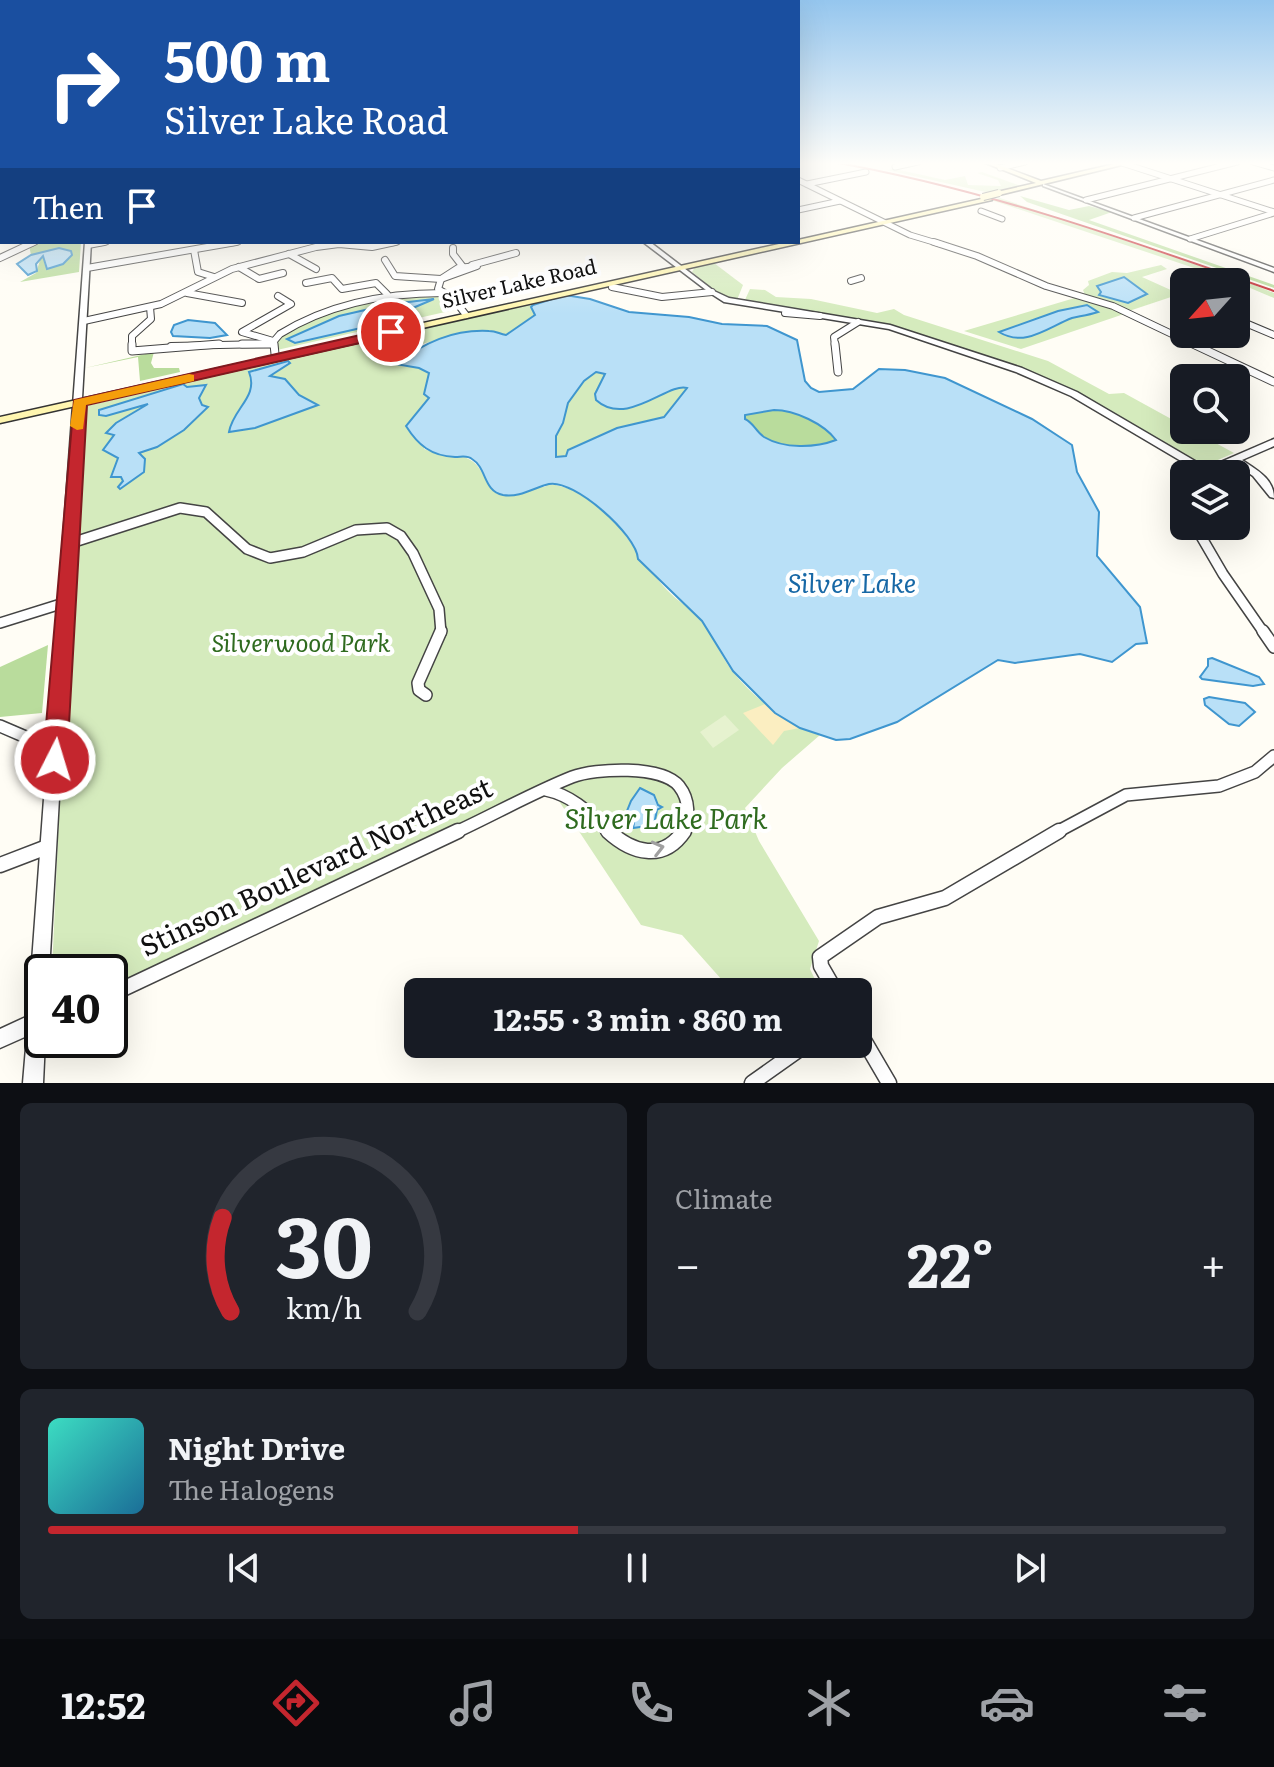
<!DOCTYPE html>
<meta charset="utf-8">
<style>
body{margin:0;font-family:Literata,serif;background:#20242c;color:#f1f3f6;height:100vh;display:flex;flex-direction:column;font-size:30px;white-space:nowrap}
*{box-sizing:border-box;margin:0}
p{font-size:26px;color:#9ea1a6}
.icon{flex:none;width:44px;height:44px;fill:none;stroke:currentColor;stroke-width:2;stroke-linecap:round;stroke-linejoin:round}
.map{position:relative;height:1083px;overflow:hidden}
.details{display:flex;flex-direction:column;gap:20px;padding:20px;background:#0d0f14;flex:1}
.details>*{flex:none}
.guide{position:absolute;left:0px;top:0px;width:800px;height:244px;box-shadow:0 8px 32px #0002;background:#1a4fa0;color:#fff;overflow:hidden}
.needle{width:52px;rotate:243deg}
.tools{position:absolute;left:1170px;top:268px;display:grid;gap:16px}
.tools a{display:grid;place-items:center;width:80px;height:80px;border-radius:12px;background:#171b24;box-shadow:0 8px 32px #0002;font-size:40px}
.speed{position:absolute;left:24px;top:954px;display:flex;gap:16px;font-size:40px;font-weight:700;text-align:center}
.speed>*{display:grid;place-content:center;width:104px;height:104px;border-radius:50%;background:#171b24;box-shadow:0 8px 32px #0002;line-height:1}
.speed .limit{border:4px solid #111;border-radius:12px;background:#fff;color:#111}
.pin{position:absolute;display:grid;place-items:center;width:68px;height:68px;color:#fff;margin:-34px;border:4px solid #fff;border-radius:50%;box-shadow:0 2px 8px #0007}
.me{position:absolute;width:88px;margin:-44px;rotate:5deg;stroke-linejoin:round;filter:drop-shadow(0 0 6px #0008)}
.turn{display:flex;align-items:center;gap:28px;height:168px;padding:0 32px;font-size:36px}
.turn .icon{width:104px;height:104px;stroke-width:2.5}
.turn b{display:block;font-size:56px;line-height:68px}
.then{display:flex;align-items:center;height:76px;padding:0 32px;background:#0003;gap:16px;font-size:30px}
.big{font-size:60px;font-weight:700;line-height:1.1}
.details .tile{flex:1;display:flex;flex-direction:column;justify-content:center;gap:12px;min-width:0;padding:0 28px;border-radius:12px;background:#20242c}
.details .dial{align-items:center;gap:0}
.dial svg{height:208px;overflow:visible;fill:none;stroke:#363941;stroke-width:7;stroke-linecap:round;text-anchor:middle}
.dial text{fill:#f1f3f6;stroke:none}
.song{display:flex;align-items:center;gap:24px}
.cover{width:96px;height:96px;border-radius:12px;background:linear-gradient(135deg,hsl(170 70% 55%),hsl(200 70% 35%))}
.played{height:8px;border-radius:4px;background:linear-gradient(90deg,#c4262e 45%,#363941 45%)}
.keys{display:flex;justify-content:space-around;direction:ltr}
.heat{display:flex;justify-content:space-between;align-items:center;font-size:44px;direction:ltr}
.details .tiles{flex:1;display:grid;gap:20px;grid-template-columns:1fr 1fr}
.tile:last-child{grid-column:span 2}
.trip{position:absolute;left:404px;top:978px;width:468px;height:80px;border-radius:12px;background:#171b24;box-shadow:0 8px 32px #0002;font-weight:700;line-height:80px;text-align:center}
.tabs{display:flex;height:128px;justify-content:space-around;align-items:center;background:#090b0e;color:#9ea1a6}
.tabs .icon{width:56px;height:56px}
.tabs .current{color:#c4262e}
.tabs b{font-size:36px;color:#f1f3f6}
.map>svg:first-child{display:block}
.green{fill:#d5ebbd}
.forest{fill:#b9dc9c}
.sand{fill:#fbeec1}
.pitch{fill:#e6f2cf}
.water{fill:#b9e0f7;stroke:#3f96cf;stroke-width:2;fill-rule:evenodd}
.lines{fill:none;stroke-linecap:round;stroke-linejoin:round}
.minor-far5-casing{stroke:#444;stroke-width:7}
.minor-far4-casing{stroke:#444;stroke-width:8}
.minor-far3-casing{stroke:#444;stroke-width:9}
.minor-far2-casing{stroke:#444;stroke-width:12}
.minor-far1-casing{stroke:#444;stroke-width:14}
.minor-casing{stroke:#444;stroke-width:17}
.tertiary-casing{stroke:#444;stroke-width:3}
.secondary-casing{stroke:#333;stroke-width:3}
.minor-far5{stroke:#fff;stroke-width:5}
.minor-far4{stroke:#fff;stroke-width:6}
.minor-far3{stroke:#fff;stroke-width:7}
.minor-far2{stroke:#fff;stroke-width:9}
.minor-far1{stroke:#fff;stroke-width:11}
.minor{stroke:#fff;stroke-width:14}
.tertiary{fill:#fff;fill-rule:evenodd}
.secondary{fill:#fff6b0;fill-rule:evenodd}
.rail{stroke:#c4262e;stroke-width:2}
.secondary-bridge-casing{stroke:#333;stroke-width:8;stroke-linecap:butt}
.secondary-bridge{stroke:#fff6b0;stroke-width:6}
.oneway{stroke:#a0a0a0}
.route{fill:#c4262e;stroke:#7f191e;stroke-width:2}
.slow{fill:#f59e0b}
.labels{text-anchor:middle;stroke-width:8;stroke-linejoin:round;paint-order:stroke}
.far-street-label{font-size:20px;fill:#111;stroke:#fff}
.park-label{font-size:24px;font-style:italic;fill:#2f6b1f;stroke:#fff}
.water-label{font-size:26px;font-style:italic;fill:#1768a6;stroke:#fff}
.near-park-label{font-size:28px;font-style:italic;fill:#2f6b1f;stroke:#fff}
.near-street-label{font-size:28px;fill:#111;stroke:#fff}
</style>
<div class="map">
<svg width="1274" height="1083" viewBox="0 0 1274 1083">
<rect width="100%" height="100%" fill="#fffdf5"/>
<g class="green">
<path d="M895,169L945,180L965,176L968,185L1001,186L998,180L977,173L982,172L1021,186L990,193L887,170Z"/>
<path d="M1000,198L1247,282L1274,293V298L1236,282L991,200Z"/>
<path d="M714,263L743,285L737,300L716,292L692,272L695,267Z"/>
<path d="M1161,265L1167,269L1142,277L1173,291L1171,293L1174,296L1129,311L1085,295L1083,290L1089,285L1088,281L1112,272L1127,273Z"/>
<path d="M750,289L765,290L776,297L811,299L877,313L894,309L904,315L1048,361L1109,394L1124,393L1184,426V430H1192L1234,453L1204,466L1071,391L901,329L744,302Z"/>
<path d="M442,295L454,310L277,350L278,339C308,318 349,303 385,296C403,293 424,295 442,295Z"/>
<path d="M1078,297L1124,314L1021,349L964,331Z"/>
<path d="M535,302L532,309L535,315L506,335L473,331L422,344L401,366L419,368L429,373L424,394L429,398L424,449C450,459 472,448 484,477L545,487L547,484C608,489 631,551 667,590C678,602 694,610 703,623C714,638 721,656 732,671C756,700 785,722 820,735L782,768L745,808L759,841L819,941L810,969L821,992H746L722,980L682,935L641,925L547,783L110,989V972H52L65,681L86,406Z"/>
<path d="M596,372L605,374L595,394L612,408C636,411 668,382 688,388L664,417L617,428L568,450L566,456L556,457V436L563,423L568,403L584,381Z"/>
</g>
<g class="forest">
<path d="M1020,196L1069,210L1089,206L1112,212L1089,220L1274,285V288L1027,202Z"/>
<path d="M37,242H81L79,272L20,282L36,273L41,257L46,256L47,268L63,264L59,248L31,255L29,245Z"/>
<path d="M154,352L151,363L154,368H179L180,372L140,381L138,357L85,368Z"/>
<path d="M774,410C795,410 824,424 836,440C814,447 784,450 763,437C755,431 754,423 745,419V415Z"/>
<path d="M48,645L42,713L0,717V667Z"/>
</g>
<path class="sand" d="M765,704L775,713L800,728L784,731L773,745L743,713Z"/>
<path class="pitch" d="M725,715L739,730L713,748L700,732Z"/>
<g class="water">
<path d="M59,248L71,251L72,255L63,264L47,269L43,256L36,264L37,271L28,275L17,264L31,255Z"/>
<path d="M1124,277L1147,294L1128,303L1099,295L1101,292L1097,286Z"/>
<path d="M565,295L590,299L629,312L689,317L722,324L767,326L797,340L805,381L811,388L819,392L853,389L879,369L905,370L945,378L1032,419L1072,445L1077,472L1099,512L1097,556L1140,607L1147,643L1136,644L1112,662L1080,654L1015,663L998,660L897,722L850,739L836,740L800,728L775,713L733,671L702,621L638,559C637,535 574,479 549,484C535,487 520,498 503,495C483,491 487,468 472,459C467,455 462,457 455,457C431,456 418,445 406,426L429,398L424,394L429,373L419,368L395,364C424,343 453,329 489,331C497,331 499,334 506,335L535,315L531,307L533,305ZM596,372L605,374L595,394L596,400C627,428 668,382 687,388L664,417L617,428L568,450L566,456L556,457V436L563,423L568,403L584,381ZM774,410C795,410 824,424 836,440C815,448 784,449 764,437C755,431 754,423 745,419V415Z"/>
<path d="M434,299L394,316L383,323L295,343L287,339L339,316L391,304Z"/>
<path d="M1087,305L1098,312C1089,315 1081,316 1072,318C1048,327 1025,348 999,332L1058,311Z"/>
<path d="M188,320L215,323L227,335L210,338L173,336L171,332L174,325Z"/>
<path d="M288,361L290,363L270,376L285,379L299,395L318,405L255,428L229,432C233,408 259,397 249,372Z"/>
<path d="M183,384L187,387L206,385L199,398L202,405L208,407L184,430L157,447L139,453L145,459L144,472L120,489L118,487L123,481L121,477H111L118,458L103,450L114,435L106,433L116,423L148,404L106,416L99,415V410Z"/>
<path d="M1212,658L1259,677L1264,684L1253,686L1202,679L1200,677L1208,666V659Z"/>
<path d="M1209,697L1245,703L1255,712L1239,726L1229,724L1205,705L1204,699Z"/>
<path d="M640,788L654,795L658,805L662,807L657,810L654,825L633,828L634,823L627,811L631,801Z"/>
</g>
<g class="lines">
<g class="minor-far5-casing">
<g id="minor-far5">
<path d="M1119,162L1274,212"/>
<path d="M1253,162L1274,168"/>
<path d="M895,167L918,162"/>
<path d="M1000,168L1025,162"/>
<path d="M798,180L910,235L940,244"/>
<path d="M807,184L866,172"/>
<path d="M1086,200L1237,162"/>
<path d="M798,210L840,201"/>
<path d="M981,211L1002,219"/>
<path d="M1134,218L1274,180"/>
<path d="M1190,239L1274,213"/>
<path d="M30,244L35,242"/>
<path d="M92,244L106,242"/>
<path d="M224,244L238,242"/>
<path d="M336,244H343"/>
<path d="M385,244L397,242"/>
</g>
</g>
<g class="minor-far4-casing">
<g id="minor-far4">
<path d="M934,242L977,256L1046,286L1113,306L1197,346"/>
<path d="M88,245L104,242"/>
<path d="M453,248V254L463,267"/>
<path d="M194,250L198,272L214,277"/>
<path d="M289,254L316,269"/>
<path d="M0,258L34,242"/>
<path d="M385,260L395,276L441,279"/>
<path d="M472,265L516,253"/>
<path d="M477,266L441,279L458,268Z"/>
<path d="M239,267L259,279L283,273"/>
<path d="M87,268L236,242"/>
<path d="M441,279L438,289L453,298L466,315"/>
<path d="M851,281L861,278"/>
<path d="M306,283L332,278L342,289L376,283L387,294"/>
<path d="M612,287L662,297L712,292"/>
<path d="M187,293L242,303"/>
<path d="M1184,293L1181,295L1184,298"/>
<path d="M785,313L820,316"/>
<path d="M1236,319L1274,335"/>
<path d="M84,321L161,304L232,269L316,247L339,244L372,247L395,242"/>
<path d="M273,341L242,332L291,304L278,296"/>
<path d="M1191,342L1214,334"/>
<path d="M132,346V336L151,319L150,307"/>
<path d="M171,346L273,344"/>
<path d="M274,346V341L280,334C330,303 385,293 443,293"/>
<path d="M835,346L834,337L858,322"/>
</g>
</g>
<g class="minor-far3-casing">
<g id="minor-far3">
<path d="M132,344V351L219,344"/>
<path d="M242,344H273"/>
<path d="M274,344L275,354"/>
<path d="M835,344L838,372"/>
<path d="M1193,344L1274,382"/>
</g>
</g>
<g class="minor-far2-casing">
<g id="minor-far2">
<path d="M1184,484L1176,489L1184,505"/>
<path d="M1195,526L1223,574L1264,633"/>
<path d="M68,544L180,508L206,512L247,549L270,558L303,552L356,530L387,528L401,536L413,553L439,609L441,633"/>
<path d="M0,623L64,603"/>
</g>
</g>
<g class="minor-far1-casing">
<g id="minor-far1">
<path d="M1263,631L1274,647"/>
<path d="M426,695L419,690L418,683L441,631"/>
<path d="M0,726L28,738L58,730"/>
<path d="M546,790C574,796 590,814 610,833"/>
<path d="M454,833C493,815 532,793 572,777C596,768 662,765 679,786C690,800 690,818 682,833"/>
<path d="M1055,833L1126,795L1219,786L1255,772L1274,756"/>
</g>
</g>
<g class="minor-casing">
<g id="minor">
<path d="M608,831C632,853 663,862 684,831"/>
<path d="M0,865L47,847"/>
<path d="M836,992L821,966L820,957L878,917L945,898L1059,831"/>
<path d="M110,995L458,831"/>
<path d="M858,1030L889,1083"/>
<path d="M752,1083L807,1044"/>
</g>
</g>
<g class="tertiary-casing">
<g id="tertiary">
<path d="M1043,184L1274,268V272L1043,186Z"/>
<path d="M85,242H91L49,972H42V1040H45L43,1083H23L27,1036L0,1048V1029L28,1016Z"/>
<path d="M643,242H650L714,291L729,298L890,325L1022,368L1077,392L1207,468L1274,439V446L1242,460C1257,470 1274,479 1274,498L1270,497L1253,476L1234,463L1211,474H1203L1071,396L1016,372L889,329L724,302L710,293Z"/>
</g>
</g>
<g class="secondary-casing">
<g id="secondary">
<path d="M983,162H991L1041,181L1123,162H1134L999,195L997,192L1036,183Z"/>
<path d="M990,197L992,200L0,423V417L788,242H798V240Z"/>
</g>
</g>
<use href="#minor-far5" class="minor-far5"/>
<use href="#minor-far4" class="minor-far4"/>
<use href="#minor-far3" class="minor-far3"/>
<use href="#minor-far2" class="minor-far2"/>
<use href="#minor-far1" class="minor-far1"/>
<use href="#minor" class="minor"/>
<use href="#tertiary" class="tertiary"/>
<use href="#secondary" class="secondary"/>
<path class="rail" d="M833,162C985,189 1129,240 1274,291"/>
<g class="secondary-bridge-casing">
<path id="secondary-bridge" d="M983,197L999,193"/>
</g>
<use href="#secondary-bridge" class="secondary-bridge"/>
</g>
<defs><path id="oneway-chevron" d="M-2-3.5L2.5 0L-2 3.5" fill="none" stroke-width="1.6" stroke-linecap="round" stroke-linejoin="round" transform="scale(2)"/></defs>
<use class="oneway" href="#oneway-chevron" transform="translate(658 848) rotate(-14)"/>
<linearGradient id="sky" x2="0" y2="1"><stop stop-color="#95c6ee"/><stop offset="0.52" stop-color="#fffefa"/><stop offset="1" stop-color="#fffefa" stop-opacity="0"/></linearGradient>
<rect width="1274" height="314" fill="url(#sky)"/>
<path class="route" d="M391,328L397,332L395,335L87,405L67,760L64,767L55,771L47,767L43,760L74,400Z"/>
<path class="slow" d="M189,374L194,375V381L86,405L83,429L77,430L70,426L74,400Z"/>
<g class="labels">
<g class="far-street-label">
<text transform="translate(519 284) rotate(-13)" y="7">Silver Lake Road</text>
</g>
<g class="park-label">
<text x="301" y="652">Silverwood Park</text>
</g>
<g class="water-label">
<text x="852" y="593">Silver Lake</text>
</g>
<g class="near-park-label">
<text x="666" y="829">Silver Lake Park</text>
</g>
<g class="near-street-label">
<text transform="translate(316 867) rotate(-25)" y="10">Stinson Boulevard Northeast</text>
</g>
</g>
</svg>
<div class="tools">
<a><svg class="needle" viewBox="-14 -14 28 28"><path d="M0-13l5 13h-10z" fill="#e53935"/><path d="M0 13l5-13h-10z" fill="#9ea1a6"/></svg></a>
<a><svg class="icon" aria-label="search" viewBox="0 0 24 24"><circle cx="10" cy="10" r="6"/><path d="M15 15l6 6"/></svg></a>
<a><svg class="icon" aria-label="layers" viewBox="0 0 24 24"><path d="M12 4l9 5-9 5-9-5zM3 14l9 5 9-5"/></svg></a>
</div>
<div class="speed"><div class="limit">40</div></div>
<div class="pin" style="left:391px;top:332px;background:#d93025"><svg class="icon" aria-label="arrive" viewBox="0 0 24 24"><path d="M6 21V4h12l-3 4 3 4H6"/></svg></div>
<svg class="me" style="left:55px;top:760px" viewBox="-20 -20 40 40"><circle r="17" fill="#c4262e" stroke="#fff" stroke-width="3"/><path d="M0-11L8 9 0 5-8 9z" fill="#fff"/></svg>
<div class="trip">12:55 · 3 min · 860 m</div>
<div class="guide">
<div class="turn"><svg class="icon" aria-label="right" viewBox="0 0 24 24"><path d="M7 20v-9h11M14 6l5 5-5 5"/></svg><div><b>500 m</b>Silver Lake Road</div></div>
<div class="then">Then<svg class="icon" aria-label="arrive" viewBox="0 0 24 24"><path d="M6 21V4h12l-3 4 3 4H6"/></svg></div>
</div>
</div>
<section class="details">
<div class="tiles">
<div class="tile dial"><svg viewBox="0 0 100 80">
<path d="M14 69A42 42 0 1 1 86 69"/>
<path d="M14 69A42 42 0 0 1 11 33" stroke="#c4262e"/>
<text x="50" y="56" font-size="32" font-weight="700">30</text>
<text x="50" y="72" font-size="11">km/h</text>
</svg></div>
<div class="tile"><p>Climate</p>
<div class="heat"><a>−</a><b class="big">22°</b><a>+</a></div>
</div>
<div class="tile">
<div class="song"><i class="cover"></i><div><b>Night Drive</b><p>The Halogens</p></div></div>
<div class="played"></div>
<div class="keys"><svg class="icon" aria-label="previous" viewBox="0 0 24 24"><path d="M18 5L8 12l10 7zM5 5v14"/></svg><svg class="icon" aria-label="pause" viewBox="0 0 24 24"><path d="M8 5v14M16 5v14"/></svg><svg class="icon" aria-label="next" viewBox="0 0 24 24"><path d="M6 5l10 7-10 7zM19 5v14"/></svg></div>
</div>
</div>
</section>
<nav class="tabs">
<b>12:52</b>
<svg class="icon current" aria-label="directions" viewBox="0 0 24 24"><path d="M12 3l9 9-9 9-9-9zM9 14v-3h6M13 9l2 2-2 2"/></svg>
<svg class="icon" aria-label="music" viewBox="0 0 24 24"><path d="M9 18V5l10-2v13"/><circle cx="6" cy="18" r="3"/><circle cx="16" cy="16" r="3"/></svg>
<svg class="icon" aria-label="phone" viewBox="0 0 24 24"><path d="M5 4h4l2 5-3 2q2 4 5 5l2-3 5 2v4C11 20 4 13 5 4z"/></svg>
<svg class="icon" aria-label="climate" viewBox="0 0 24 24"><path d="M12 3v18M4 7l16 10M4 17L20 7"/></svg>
<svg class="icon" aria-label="car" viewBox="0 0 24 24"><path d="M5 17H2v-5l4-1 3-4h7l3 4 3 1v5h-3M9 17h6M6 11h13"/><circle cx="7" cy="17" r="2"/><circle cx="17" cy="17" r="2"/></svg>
<svg class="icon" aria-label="filters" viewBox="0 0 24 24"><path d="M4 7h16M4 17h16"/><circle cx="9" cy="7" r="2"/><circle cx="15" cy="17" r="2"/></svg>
</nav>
